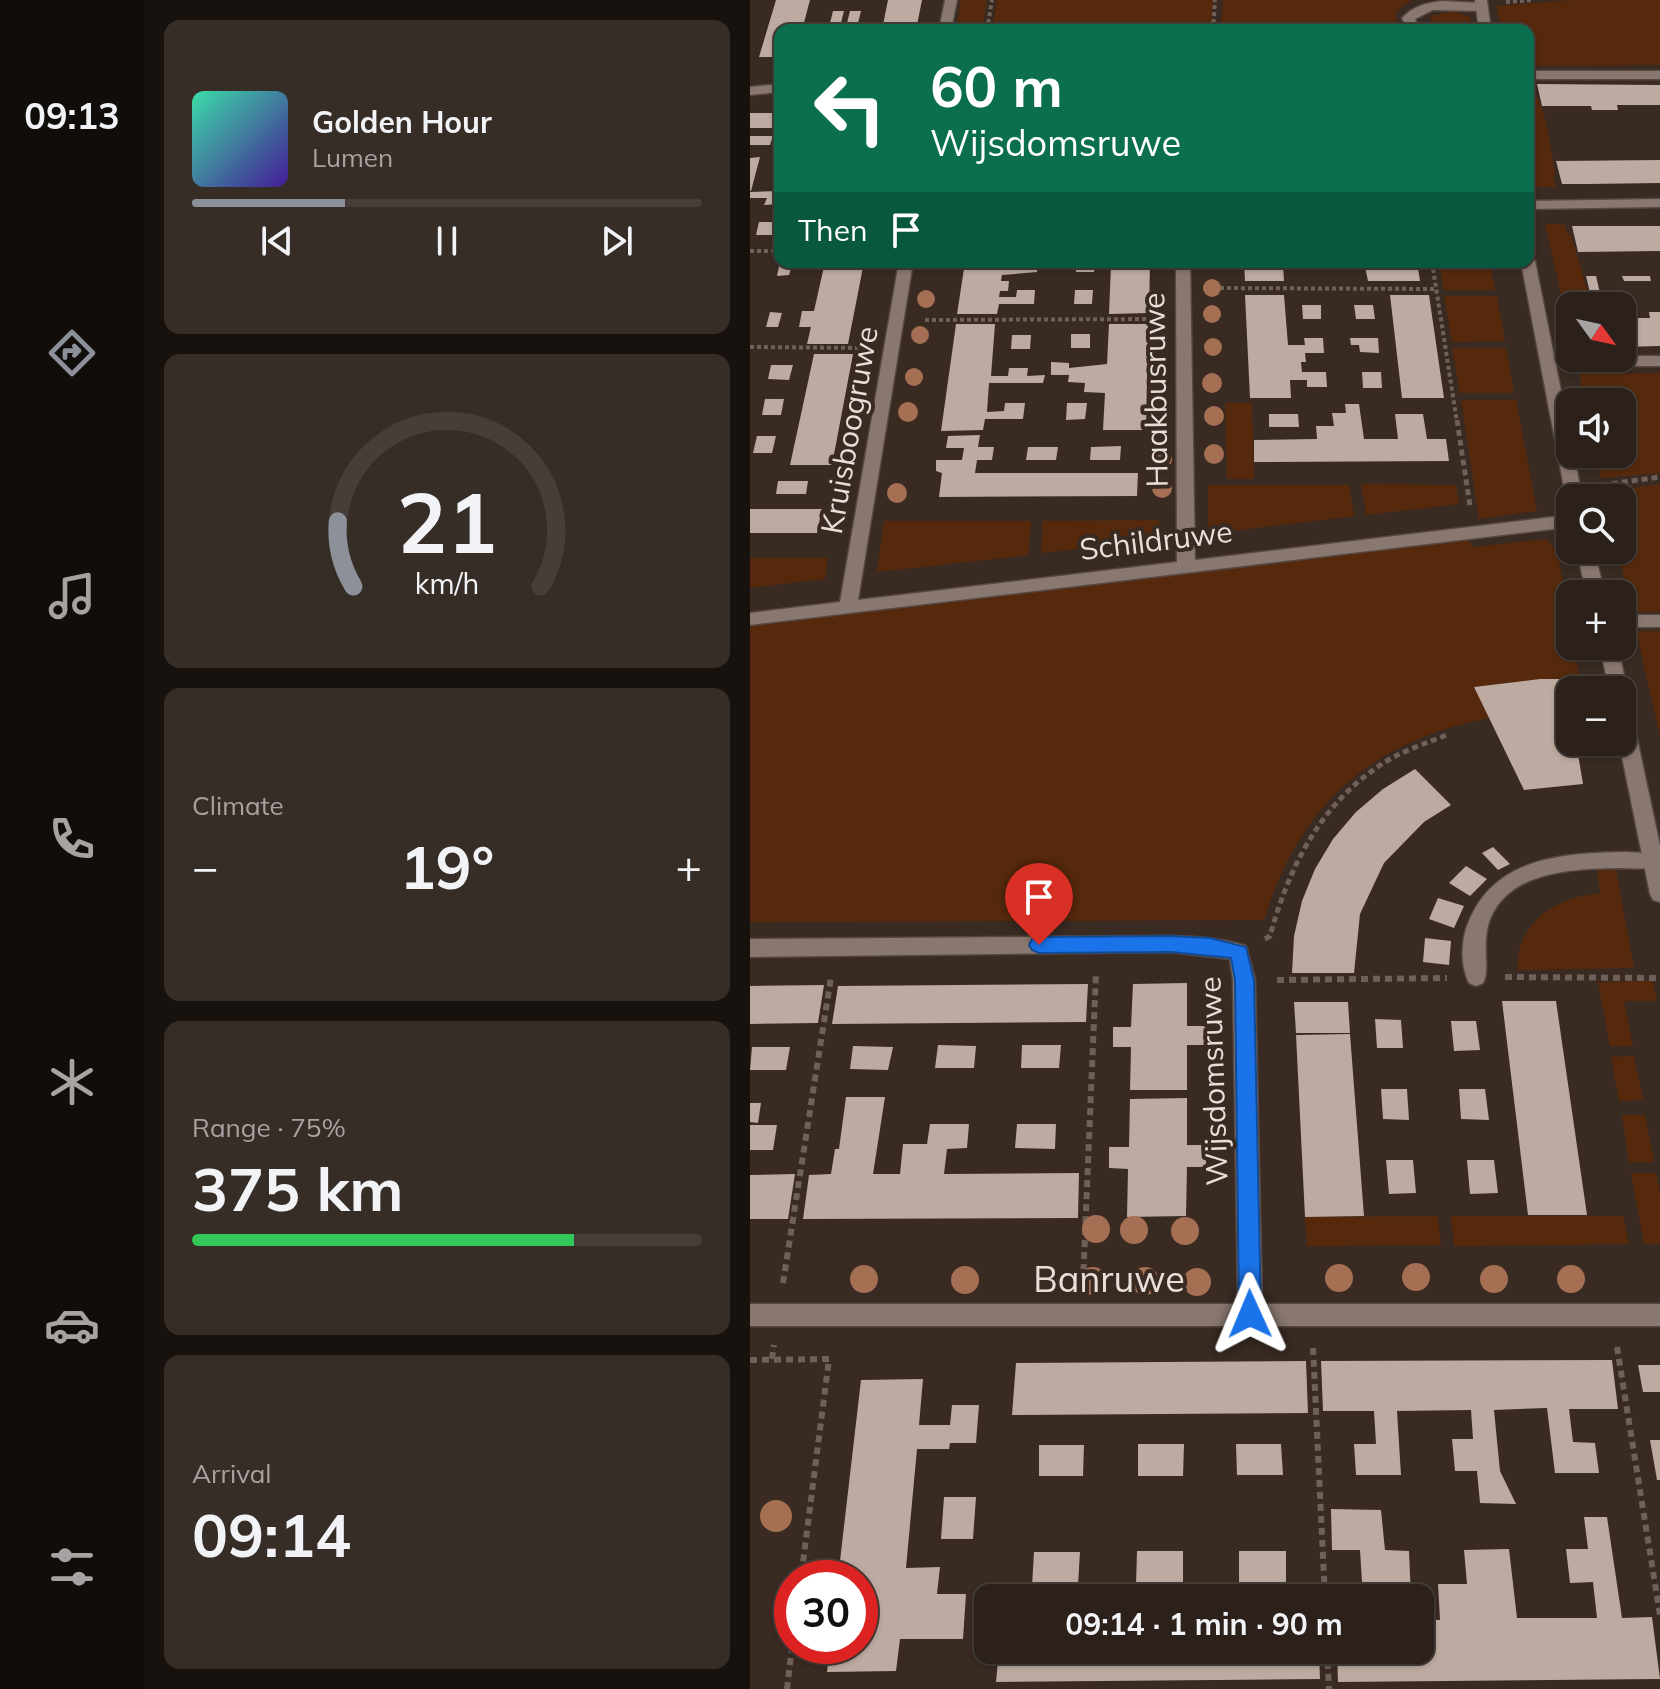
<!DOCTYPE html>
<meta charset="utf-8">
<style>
body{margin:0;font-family:Mulish,sans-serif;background:#372d27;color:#f1f3f6;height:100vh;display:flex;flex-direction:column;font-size:30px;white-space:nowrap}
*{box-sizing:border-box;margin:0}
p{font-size:26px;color:#a6a3a2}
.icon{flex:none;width:44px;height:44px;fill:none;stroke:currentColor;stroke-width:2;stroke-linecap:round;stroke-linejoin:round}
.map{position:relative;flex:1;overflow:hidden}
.panel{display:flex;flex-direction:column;gap:20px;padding:20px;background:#18120e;width:606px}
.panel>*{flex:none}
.guide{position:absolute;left:24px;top:24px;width:760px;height:244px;border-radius:16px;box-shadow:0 2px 6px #0004,0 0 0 2px #473e39;background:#0b6e4f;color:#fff;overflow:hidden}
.needle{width:52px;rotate:123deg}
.controls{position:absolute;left:806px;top:292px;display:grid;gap:16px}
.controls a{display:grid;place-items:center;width:80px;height:80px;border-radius:16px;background:#2b201a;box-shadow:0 2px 6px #0004,0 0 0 2px #473e39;font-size:40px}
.speed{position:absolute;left:24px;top:1560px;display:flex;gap:16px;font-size:40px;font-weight:700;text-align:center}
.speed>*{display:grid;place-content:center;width:104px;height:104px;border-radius:50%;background:#2b201a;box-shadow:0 2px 6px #0004,0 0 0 2px #473e39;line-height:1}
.speed .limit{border:12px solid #d22;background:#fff;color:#111}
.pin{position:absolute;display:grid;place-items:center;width:68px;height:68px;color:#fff;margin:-82px -34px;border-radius:50% 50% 50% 0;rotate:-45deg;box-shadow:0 0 8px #0007}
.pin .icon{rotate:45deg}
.me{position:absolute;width:88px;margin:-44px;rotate:359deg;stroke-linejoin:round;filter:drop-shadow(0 0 6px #0008)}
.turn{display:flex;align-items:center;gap:28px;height:168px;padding:0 24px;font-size:36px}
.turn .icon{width:104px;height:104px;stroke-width:2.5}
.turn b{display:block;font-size:56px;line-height:68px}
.then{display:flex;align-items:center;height:76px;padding:0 24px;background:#0003;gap:16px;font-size:30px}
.big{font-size:60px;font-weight:700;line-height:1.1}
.panel .card{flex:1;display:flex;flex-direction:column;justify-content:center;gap:12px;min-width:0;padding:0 28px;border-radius:16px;background:#372d27}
.panel .dial{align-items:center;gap:0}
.dial svg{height:208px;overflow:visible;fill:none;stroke:#473e39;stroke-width:7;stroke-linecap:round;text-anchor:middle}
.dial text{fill:#f1f3f6;stroke:none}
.song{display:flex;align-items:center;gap:24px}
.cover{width:96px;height:96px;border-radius:12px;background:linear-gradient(135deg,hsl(160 70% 55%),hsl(260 70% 35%))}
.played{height:8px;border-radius:4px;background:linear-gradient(90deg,#8c9099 30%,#473e39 30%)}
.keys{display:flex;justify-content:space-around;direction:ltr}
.heat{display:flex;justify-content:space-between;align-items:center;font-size:44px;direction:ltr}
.charge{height:12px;border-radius:6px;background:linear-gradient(90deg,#34c759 75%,#473e39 0)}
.trip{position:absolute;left:224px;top:1584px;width:460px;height:80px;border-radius:16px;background:#2b201a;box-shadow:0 2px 6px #0004,0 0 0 2px #473e39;font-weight:700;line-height:80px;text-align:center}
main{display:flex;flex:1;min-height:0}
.tab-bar{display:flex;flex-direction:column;width:144px;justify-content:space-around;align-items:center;background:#110d0a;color:#a6a3a2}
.tab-bar .icon{width:56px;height:56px}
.tab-bar .current{color:#8c9099}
.tab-bar b{font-size:36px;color:#f1f3f6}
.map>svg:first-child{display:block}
.green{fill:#57290c}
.building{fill:#bdaaa1}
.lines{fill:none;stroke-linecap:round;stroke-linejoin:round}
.service-casing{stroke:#544741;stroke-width:3}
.minor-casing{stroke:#544741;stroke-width:3}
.path-far2{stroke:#6f615a;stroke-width:4;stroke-dasharray:4 3;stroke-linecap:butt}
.path-far1{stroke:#6f615a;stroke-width:5;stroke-dasharray:6 4;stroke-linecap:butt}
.path{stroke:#6f615a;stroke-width:6;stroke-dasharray:7 5;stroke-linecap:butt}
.service{fill:#89786f;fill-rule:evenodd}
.minor{fill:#89786f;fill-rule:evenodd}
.tree{fill:#a46f53}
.route{fill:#1a73e8;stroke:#114b97;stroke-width:2}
.labels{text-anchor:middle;stroke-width:8;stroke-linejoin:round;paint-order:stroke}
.street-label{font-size:30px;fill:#e9dfda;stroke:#392a22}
.near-street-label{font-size:36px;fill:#e9dfda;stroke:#392a22}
</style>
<main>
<nav class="tab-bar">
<b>09:13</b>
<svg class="icon current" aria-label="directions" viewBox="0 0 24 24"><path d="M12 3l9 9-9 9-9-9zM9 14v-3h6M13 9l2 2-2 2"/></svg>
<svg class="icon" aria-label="music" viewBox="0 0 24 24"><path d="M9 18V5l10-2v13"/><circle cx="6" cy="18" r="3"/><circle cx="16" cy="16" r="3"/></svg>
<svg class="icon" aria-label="phone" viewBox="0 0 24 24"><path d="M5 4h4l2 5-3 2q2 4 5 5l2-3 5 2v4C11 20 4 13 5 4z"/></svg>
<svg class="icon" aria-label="climate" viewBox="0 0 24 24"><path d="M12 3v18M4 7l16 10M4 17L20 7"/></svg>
<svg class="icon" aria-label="car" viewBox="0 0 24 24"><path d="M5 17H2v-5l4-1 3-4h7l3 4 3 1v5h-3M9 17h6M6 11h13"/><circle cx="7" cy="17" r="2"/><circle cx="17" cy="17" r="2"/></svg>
<svg class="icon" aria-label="filters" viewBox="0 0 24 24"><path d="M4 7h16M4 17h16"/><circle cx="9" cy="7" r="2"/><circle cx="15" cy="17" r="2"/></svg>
</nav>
<section class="panel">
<div class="card">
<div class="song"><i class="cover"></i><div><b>Golden Hour</b><p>Lumen</p></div></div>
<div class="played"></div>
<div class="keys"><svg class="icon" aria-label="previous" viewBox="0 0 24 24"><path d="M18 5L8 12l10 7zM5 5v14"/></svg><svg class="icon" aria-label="pause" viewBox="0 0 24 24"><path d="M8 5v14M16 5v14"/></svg><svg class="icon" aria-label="next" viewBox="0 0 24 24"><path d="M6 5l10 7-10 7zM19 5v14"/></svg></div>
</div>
<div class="card dial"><svg viewBox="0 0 100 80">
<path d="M14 69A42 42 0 1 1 86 69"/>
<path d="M14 69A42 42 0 0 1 8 44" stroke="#8c9099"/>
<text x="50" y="56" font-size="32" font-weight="700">21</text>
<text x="50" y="72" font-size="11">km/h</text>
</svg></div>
<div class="card"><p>Climate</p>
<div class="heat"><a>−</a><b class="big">19°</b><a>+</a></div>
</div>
<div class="card"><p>Range · 75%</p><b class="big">375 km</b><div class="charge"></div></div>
<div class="card"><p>Arrival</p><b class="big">09:14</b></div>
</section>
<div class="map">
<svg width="910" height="1689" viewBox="0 0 910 1689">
<rect width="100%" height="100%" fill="#392a22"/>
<g class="green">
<path d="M211,0H237L232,30H206Z"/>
<path d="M247,0H463L461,30H242Z"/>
<path d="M473,0H661L646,12V30H471Z"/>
<path d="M822,0H910V65L785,66L778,70V30H752L746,6Z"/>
<path d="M702,11L720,17L723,30H681V16Z"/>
<path d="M778,83C797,104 799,145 806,175L803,176L806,187H787L778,148Z"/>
<path d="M795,224H814L818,235H821L842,306H820V333Z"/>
<path d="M689,262H740L745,290H694Z"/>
<path d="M694,296H747L755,341L702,342Z"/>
<path d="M702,348H756L764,393H710Z"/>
<path d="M850,365L862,374L910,373V473L851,478L846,454H872V402H835L828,366Z"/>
<path d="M711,400H766L787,511L729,519Z"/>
<path d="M475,403H502L504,479H477Z"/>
<path d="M611,484L706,485L709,504L616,515Z"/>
<path d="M910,484V612H882L868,550H872V498H856L855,492Z"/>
<path d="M458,485H599L604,516L458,534Z"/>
<path d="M409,520V539L291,553L293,521Z"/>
<path d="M134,521H281L278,555L127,572Z"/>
<path d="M719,539L722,547L796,539L807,550L820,625V646H824L829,678L790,679L724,687L739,718C621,741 549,805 514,920L0,922V626Z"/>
<path d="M0,558H78L75,579L0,588Z"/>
<path d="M886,631H910V736Z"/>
<path d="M847,869L866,870L884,968L768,970C765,923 808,895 850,894Z"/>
<path d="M903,981L907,1001H874L883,1046H860L848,982Z"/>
<path d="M884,1056L893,1100L869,1101L861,1057Z"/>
<path d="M872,1115H895L904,1162H879Z"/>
<path d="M881,1173H906L910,1194V1244H894Z"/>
<path d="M688,1216L691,1245L557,1246L555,1217Z"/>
<path d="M701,1216H873L879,1244L704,1246Z"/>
</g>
<g class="building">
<path d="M26,0H60L52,30H30V57H9Z"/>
<path d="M138,0H172L166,30H132Z"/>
<path d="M83,11H94L90,27H79Z"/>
<path d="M100,11H111L107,27H96Z"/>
<path d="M787,84L910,85V105H867L868,110H842L841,106H792Z"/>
<rect x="0" y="113" width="30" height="15"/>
<path d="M0,136H23L20,145H0Z"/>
<path d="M10,157L1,191H0V158Z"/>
<path d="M910,160V183L837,184H812L806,161Z"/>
<path d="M30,191V204L14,205L17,198H0V192Z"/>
<path d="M9,222H27L24,235H6Z"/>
<path d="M822,226H910V251L828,252Z"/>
<path d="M30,262H43L39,275L27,276Z"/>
<path d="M75,262H114L98,344H57L61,327H49L52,311H64Z"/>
<path d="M215,262H288L287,272L252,275L251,281H259L258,291H250L249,297H266L267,290H285L284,304H249L247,314H207Z"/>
<path d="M312,262H400L399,313L359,314L361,265L345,266L344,272H326V266H312Z"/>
<path d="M494,262H546V265H533L534,281H495Z"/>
<path d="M614,262H667L670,281H618Z"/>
<path d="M836,276H846L850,293H840Z"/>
<path d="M872,276H900L901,281H874Z"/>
<path d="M325,290H343L342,304H324Z"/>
<path d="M495,295H534L538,345H555L554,338H573L574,353H555L556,362H551L552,372H576L577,387H557V380H540L541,398H500Z"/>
<path d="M640,295H679L694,398H652Z"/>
<path d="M552,305H571V319H553Z"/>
<path d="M604,305H623L625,319H606Z"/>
<path d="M20,312L32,313L28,327H16Z"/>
<path d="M899,312H910V346L872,347V313L874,318H900Z"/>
<path d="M206,324H245L241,376H258L259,368H278L277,376L295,375L293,383H239L237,412L254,411L255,403H275L273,419H235L233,430L191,431Z"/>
<path d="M359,324H398L396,430H353L355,393L334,392L335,383L318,382L319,375H301V362L319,363V368L357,364Z"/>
<rect x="321" y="334" width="19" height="14"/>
<path d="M262,335H281L280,349H261Z"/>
<path d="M600,338H628L629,353L610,352L609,345H601Z"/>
<path d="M64,354H103L82,465H40Z"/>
<path d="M21,365H43L39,380L18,379Z"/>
<path d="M612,372H631L632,388H613Z"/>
<path d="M15,399H34L31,415H12Z"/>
<path d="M317,403H337L335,419L316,420Z"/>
<path d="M595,404H609L614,439H648L645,414H673L677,439H696L699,461L504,462V440L567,439L566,426H584L582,413H596Z"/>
<path d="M519,414H548L549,427H519Z"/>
<path d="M230,435L228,447H244L242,460H227L225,473H388L387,496L189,497L192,473L186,471V460H212L214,448H196L198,436Z"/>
<path d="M7,436H26L22,453H3Z"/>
<path d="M371,446L370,460H340L341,447Z"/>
<path d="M278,447H308L306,460H276Z"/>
<path d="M28,481H58L56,494H26Z"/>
<path d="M0,509H72L67,533H0Z"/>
<path d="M790,679H814L820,712V742H826L833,784L774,790L724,687Z"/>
<path d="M665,769L701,805L674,822L634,863L610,914L604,973H542L544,936L552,901L565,869L583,839L606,812L633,789Z"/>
<path d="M743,847L760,864L748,870L732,853Z"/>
<path d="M716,866L737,879L720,896L699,883Z"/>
<path d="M688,898L714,906L704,928L679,919Z"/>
<path d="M675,938L701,941L699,965L673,962Z"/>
<path d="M437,983V1026H456V1045H437V1090H380L381,1047H363V1027H381L383,984Z"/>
<path d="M338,984L336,1022L82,1024L88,986Z"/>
<path d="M74,985L68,1023L0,1024V986Z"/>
<path d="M752,1001H806L837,1215H778Z"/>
<path d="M544,1002H598L600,1033H546Z"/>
<path d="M625,1019L651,1020L653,1048H627Z"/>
<path d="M701,1021H726L730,1050L704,1051Z"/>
<path d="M600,1034L614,1216L555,1217L546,1035Z"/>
<path d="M188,1045L226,1046L224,1068H185Z"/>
<path d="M272,1045H311L309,1068H271Z"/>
<path d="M103,1046L143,1047L138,1070L100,1069Z"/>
<path d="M2,1047H40L36,1070H0Z"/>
<path d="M631,1089H657L659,1120L633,1119Z"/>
<path d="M709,1089H735L739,1120L711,1119Z"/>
<path d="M96,1097H135L123,1174H150L153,1144H177L180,1124H219L217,1148L197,1149L194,1174L329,1173L328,1218L53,1219L59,1175L81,1174L85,1149H89Z"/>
<path d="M437,1098V1145H456V1167H437L436,1216L377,1217L378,1169L359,1168V1147H379L380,1099Z"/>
<path d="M0,1103H11L8,1123L0,1122Z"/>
<path d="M267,1124H306L305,1149L265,1148Z"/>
<path d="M0,1125H27L23,1150H0Z"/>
<path d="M636,1160H663L666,1193L639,1194Z"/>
<path d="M717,1160H744L748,1193L720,1194Z"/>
<path d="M45,1174L38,1219H0V1175Z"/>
<path d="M862,1360L868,1409H819L823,1442L845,1443L849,1473H805L797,1408L744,1410L750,1471L766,1504L730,1503L727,1471H705L702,1439H723L721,1410L647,1411L651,1475H606L604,1444H626L624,1411H573L571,1361Z"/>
<path d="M556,1361L558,1413L262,1415L266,1363Z"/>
<path d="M888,1365H910V1392H893Z"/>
<path d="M173,1379L169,1425H200L202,1405H229L226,1443H200L199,1449H167L156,1568L190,1567L187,1594H216L213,1639H150L146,1671L77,1672L80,1646H110V1578H88L111,1380Z"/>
<path d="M900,1440H910V1480H907Z"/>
<path d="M388,1444H434L433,1476H388Z"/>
<path d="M486,1444H531L533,1475H487Z"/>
<path d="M289,1445H334L333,1476H289Z"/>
<path d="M194,1497H226L223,1539H191Z"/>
<path d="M581,1509L631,1510L635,1550L659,1551L661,1598H613L610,1550H582Z"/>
<path d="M834,1517H857L872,1618L902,1617L910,1679L588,1682L587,1650H670V1619L690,1620L688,1584H717L714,1550L759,1549L767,1618H847L843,1582L820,1583L816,1549H838Z"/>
<path d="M387,1551H433V1585L386,1586Z"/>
<rect x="489" y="1551" width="47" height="34"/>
<path d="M284,1552H330L328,1585L282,1586Z"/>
<path d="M249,1650H569L570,1679L246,1682Z"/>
</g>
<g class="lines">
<g class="service-casing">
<g id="service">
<path d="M692,1L732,3L738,7L732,11L683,10L665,19L670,30H658L652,18C663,6 677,3 692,1Z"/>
<path d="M877,852L910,854V866C897,870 881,868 867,868C824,869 761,871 741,917C730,942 741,969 733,983L726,986L719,983C711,967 711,945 716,929C740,857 812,853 877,852Z"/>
</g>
</g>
<g class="minor-casing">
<g id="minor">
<path d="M195,0H207L201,30H189Z"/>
<path d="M725,0H737L741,30H729Z"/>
<rect x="778" y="71" width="132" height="8"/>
<path d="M30,84V92L0,95V87Z"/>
<path d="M910,199V207L778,209V201Z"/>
<path d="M778,257L785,261L804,356H910V366H806L820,435V454H824L832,498H820V502L816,498L771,262H778Z"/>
<path d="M149,262H163L108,600L427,562L426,262H440L445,560L820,515V527L0,625V613L90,602Z"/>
<path d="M826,550H844L855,594H837Z"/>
<rect x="872" y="615" width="38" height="12"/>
<path d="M850,646H868L877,690L875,695L872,696V690H859Z"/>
<path d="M872,703L881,710L910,846V902L903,900L900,894L869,742H872Z"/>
<path d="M421,936C447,937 472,938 496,946L505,980L512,1304H910V1326H0V1304H488L483,980L480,959L421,952L0,957V939Z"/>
</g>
</g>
<g class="path-far2">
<path d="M756,2L783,0"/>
<path d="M237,30L242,0"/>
<path d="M463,30L465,0"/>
<path d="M0,251H30"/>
<path d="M682,262L707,422"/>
<path d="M463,288L686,289"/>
<path d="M175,320L405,319"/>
<path d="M0,347L113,348"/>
</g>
<g class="path-far1">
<path d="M707,420L720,506"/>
<path d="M852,485L910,477"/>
<path d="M515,939L520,936C540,863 574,797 642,758C660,748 680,742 699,734"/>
</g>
<g class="path">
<path d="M755,977L910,978"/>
<path d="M527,980L697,978"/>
<path d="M33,1283L81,977"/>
<path d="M333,1283L346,973"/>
<path d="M867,1347L910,1615"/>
<path d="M563,1348L575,1598"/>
<path d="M22,1359L24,1345"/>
<path d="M0,1360L79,1359L51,1578"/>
<path d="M577,1650L579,1689"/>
<path d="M37,1689L42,1646"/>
</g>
<use href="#service" class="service"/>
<use href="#minor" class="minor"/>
</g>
<g class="tree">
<circle cx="462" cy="288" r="9"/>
<circle cx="176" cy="299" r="9"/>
<circle cx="462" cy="314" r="9"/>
<circle cx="170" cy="335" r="9"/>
<circle cx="463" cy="347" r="9"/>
<circle cx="164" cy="377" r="9"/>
<circle cx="462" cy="383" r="10"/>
<circle cx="158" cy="412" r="10"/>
<circle cx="464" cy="416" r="10"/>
<circle cx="464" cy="454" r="10"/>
<circle cx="412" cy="459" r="10"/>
<circle cx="412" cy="488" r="10"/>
<circle cx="147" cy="493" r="10"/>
<circle cx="346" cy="1229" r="14"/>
<circle cx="384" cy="1230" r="14"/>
<circle cx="435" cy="1231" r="14"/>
<circle cx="666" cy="1277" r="14"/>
<circle cx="589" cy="1278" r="14"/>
<circle cx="114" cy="1279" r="14"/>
<circle cx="744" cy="1279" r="14"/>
<circle cx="821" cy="1279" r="14"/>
<circle cx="215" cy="1280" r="14"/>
<circle cx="343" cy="1281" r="14"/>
<circle cx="395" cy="1281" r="14"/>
<circle cx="447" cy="1282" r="14"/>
<circle cx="26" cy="1516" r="16"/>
</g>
<path class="route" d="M421,936L460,938L496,947L504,980L511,1314L508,1321L500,1324L492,1321L489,1314L485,980L481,958L421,952L289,953L282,950L279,945L282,939L289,937Z"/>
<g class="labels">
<g class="street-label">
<text transform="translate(406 390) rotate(-91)" y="10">Haakbusruwe</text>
<text transform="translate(100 430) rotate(-80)" y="10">Kruisboogruwe</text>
<text transform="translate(406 541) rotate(-7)" y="10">Schildruwe</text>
<text transform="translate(464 1081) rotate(-92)" y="10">Wijsdomsruwe</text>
</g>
<g class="near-street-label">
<text x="359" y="1292">Banruwe</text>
</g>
</g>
</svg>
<div class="controls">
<a><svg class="needle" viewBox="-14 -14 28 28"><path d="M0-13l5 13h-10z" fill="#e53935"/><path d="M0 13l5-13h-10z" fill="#a6a3a2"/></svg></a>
<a><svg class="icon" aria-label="sound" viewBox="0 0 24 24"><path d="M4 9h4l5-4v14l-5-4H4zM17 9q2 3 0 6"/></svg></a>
<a><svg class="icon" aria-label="search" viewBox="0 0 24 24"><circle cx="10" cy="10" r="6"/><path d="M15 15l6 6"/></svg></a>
<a>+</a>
<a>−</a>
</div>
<div class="speed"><div class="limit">30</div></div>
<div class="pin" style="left:289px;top:945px;background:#d93025"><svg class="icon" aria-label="arrive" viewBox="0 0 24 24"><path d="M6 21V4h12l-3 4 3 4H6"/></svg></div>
<svg class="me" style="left:500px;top:1314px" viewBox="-20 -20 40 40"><path d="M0-17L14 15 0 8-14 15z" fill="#1a73e8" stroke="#fff" stroke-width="4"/></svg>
<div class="trip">09:14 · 1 min · 90 m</div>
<div class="guide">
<div class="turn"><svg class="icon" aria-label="left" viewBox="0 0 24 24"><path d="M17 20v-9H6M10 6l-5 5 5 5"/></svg><div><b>60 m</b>Wijsdomsruwe</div></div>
<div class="then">Then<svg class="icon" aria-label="arrive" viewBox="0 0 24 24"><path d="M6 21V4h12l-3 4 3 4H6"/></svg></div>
</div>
</div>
</main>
